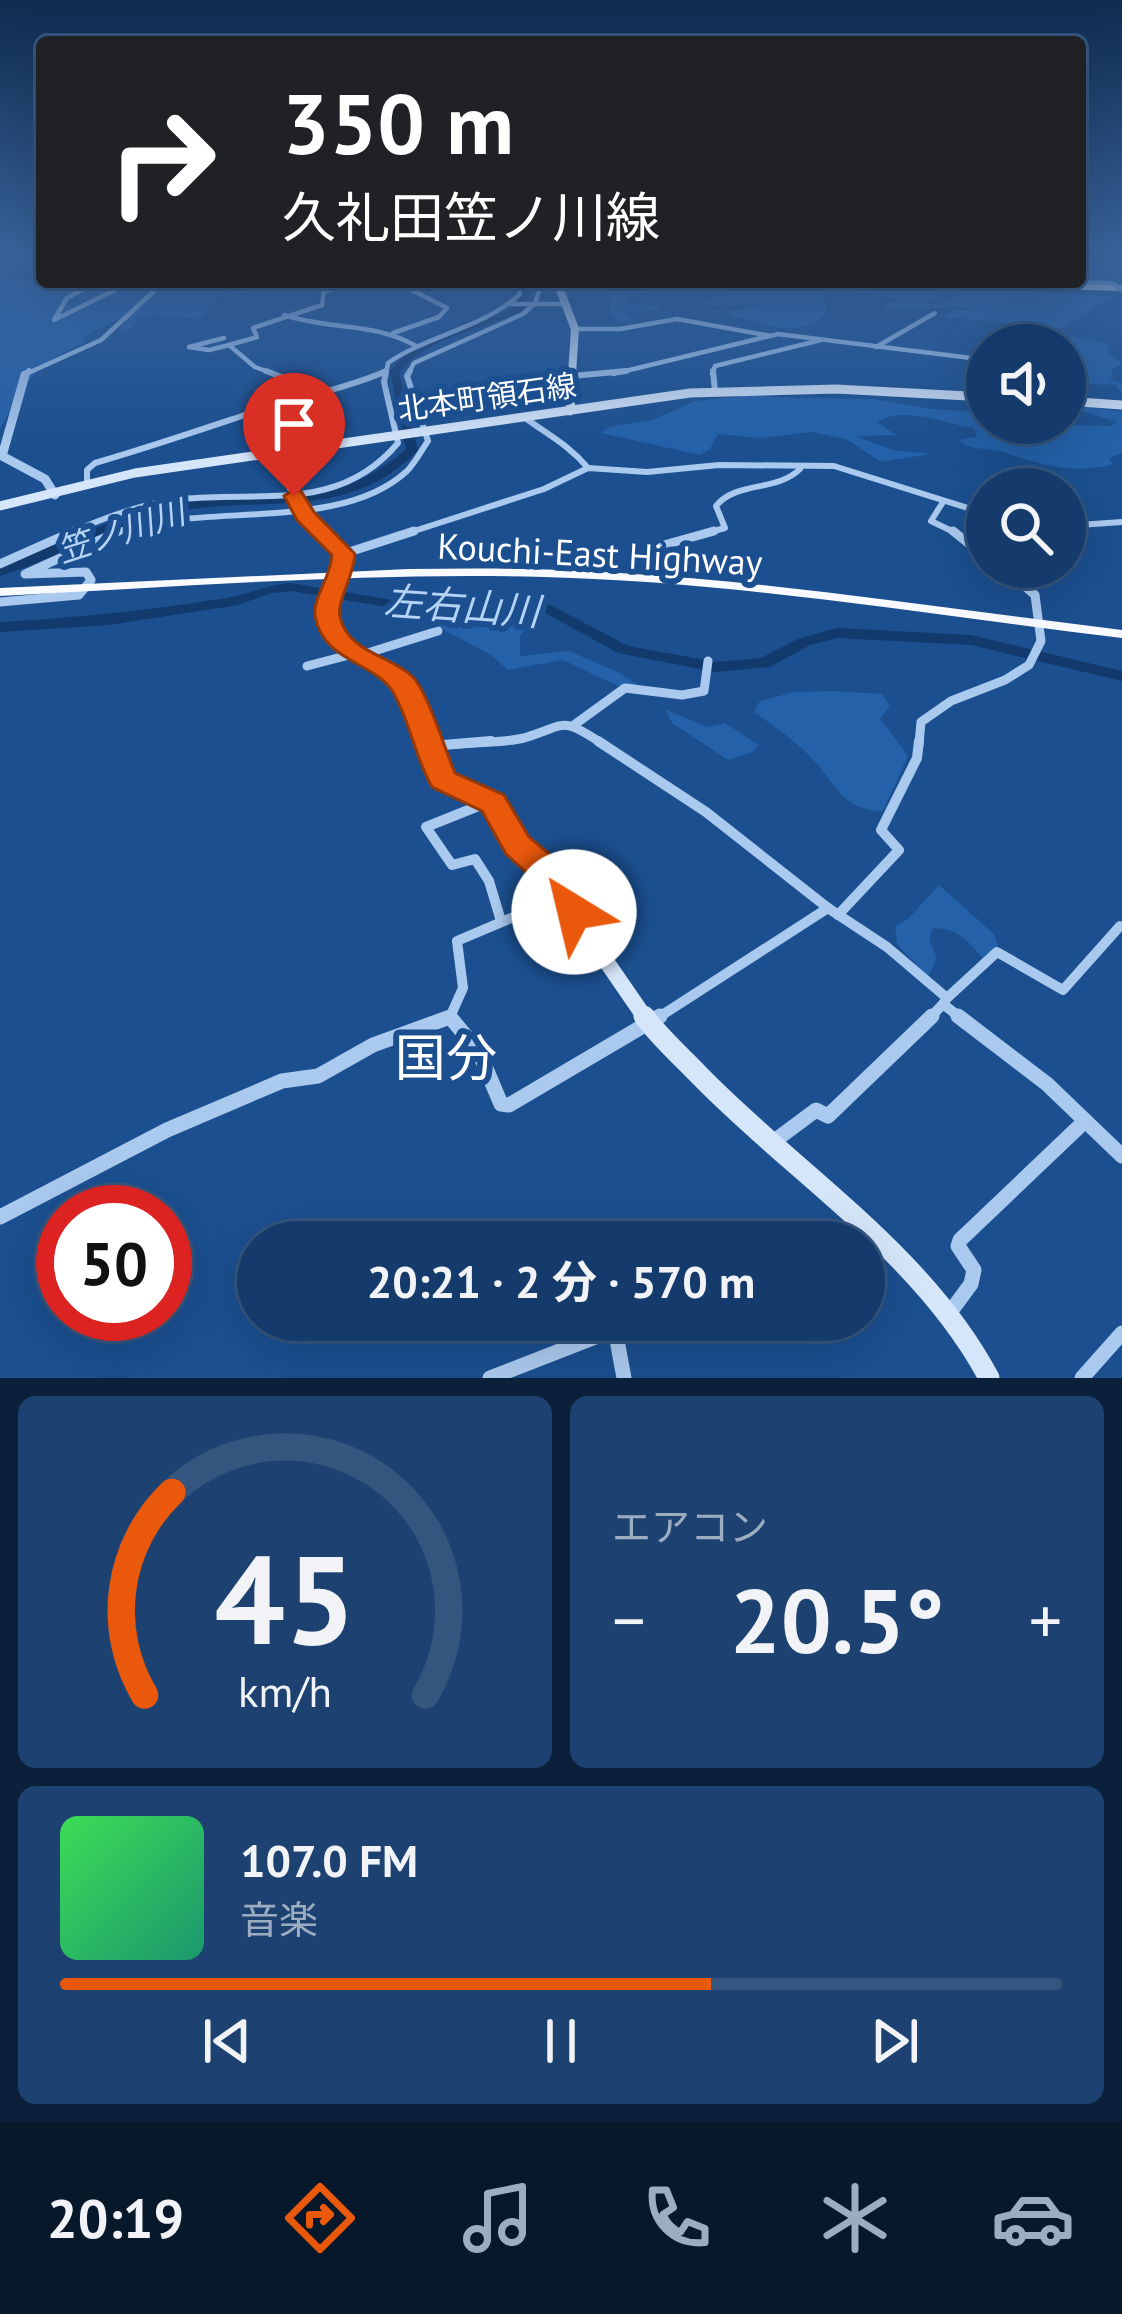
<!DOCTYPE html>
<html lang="ja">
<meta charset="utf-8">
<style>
body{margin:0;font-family:"PT Sans","Noto Sans JP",sans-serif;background:#1d4271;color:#f1f3f6;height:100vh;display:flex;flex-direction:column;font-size:45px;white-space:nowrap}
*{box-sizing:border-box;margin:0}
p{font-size:39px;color:#9dadc1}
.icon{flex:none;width:66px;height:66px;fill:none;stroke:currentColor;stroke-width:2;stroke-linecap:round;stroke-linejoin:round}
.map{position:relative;height:1378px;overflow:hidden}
.sheet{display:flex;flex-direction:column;gap:18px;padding:18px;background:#0b203b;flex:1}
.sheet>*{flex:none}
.banner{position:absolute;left:36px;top:36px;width:1050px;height:252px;border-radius:12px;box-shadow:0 12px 48px #0002,0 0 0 3px #33557e;background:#202124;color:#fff;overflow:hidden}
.fabs{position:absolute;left:966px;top:324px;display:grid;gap:24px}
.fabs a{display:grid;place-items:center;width:120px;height:120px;border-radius:50%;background:#143b6b;box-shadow:0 12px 48px #0002,0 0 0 3px #33557e;font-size:60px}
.speed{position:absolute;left:36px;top:1185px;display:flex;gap:24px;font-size:60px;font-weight:700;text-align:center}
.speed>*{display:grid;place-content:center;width:156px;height:156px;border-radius:50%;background:#143b6b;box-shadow:0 12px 48px #0002,0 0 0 3px #33557e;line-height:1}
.speed .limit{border:18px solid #d22;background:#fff;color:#111}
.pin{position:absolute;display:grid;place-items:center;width:102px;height:102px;color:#fff;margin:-123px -51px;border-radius:50% 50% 50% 0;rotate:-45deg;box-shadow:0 0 12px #0007}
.pin .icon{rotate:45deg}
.me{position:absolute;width:132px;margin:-66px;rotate:324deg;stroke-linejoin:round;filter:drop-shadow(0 0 9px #0008)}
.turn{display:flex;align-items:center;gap:42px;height:252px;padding:0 48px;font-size:54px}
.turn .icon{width:156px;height:156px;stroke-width:2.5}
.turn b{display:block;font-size:84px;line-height:102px}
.big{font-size:90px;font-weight:700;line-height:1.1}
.sheet .widget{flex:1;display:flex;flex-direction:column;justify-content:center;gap:18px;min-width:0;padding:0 42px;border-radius:18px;background:#1d4271}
.sheet .dial{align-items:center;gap:0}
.dial svg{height:312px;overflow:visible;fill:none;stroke:#33557e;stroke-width:7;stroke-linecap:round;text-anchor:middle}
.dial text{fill:#f1f3f6;stroke:none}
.song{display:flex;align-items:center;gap:36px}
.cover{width:144px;height:144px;border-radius:18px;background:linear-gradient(135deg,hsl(130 70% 55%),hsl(160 70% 35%))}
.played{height:12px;border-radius:6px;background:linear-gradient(90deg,#ea580c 65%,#33557e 65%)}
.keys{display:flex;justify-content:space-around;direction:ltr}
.heat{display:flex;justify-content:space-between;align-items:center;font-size:66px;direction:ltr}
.sheet .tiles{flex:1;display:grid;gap:18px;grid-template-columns:1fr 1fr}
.widget:last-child{grid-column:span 2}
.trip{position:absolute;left:237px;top:1221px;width:648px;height:120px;border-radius:60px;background:#143b6b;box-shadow:0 12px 48px #0002,0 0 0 3px #33557e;font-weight:700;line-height:120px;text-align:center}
.tabs{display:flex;height:192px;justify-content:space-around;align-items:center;background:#08182b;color:#9dadc1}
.tabs .icon{width:84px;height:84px}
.tabs .active{color:#ea580c}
.tabs b{font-size:54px;color:#f1f3f6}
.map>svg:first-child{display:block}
.green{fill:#2461a8}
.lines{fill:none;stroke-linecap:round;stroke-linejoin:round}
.river{fill:#123a6d;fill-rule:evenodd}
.minor-far4{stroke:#a9c9ee;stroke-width:4.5}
.minor-far3{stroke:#a9c9ee;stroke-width:6}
.minor-far2{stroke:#a9c9ee;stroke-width:9}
.minor-far1{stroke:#a9c9ee;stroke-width:10}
.minor{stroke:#a9c9ee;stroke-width:15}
.tertiary{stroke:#a9c9ee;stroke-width:9}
.secondary-far4{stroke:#d6e6fa;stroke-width:8}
.secondary-far3{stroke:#d6e6fa;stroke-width:9}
.secondary-far2{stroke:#d6e6fa;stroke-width:12}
.secondary-far1{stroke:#d6e6fa;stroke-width:16}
.secondary{stroke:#d6e6fa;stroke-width:21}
.trunk{fill:#f8faff;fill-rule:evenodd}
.motorway{fill:#fff;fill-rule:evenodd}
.minor-bridge{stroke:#a9c9ee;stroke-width:4.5}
.route{fill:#ea580c;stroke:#983908;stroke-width:3}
.labels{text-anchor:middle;stroke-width:12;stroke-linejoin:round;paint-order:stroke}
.far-street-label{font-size:30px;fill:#fff;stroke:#1b4f8f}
.far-water-label{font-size:33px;font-style:italic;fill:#b5d3f5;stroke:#1b4f8f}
.street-label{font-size:36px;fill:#fff;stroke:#1b4f8f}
.water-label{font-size:39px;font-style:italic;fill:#b5d3f5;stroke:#1b4f8f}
.near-quarter-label{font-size:51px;fill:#fff;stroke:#1b4f8f}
</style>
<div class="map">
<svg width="1122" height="1378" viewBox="0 0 1122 1378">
<rect width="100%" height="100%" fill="#1b4f8f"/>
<g class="green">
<path d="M42,279V282H266L243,294L220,295L198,319L155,314L138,318L133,327L117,333L124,323L117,320L84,336L85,342C33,365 26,382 0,430V282Z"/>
<path d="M621,282H695L628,296L627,302L661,306V311L630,312L627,315L634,319L630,322L618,320L610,311L609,288Z"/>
<path d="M761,282L934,285L939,299L926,300L928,304L944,303L959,295L962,287L1112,297L1062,329L943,317L956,310H975C957,304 909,311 885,309L888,303L905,301L831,287L813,290L829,293L820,300L827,304L824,316C790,342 766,320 731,317L728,312L760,304L713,306L697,300L729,295L733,289H750Z"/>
<path d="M1071,336L1111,345L1107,352L1122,363L1111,370L1113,377L1108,379L1122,383V394L1116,385L1065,383V345H1061Z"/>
<path d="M790,391L765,397L874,399L930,409L987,412V423L1111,426L1117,422L1079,410L1077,405L1122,412V453L1109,458L1113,464C1075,475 1041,465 1006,453C990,447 972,452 959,440L977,437L974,428C943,424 907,405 877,422L896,435L855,436L893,450L931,454L881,462L846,439L812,432L760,438L718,434L710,449L700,455L601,433L609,427L655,419L695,401Z"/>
<path d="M518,604L536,617L520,636V656L569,651L620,673L640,687L635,694L563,660L508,670L491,655L412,613Z"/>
<path d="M833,691L882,694L890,707L880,718L908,756L883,811C849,810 841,795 822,770C805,748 777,728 754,712L760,701L794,692Z"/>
<path d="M665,709L706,727L725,723L759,745L753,752L728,760L672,723Z"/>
<path d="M939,885L995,935L998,946L984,960C967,940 960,929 933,928L929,939L937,958L928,977L897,944L895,926L908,919Z"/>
</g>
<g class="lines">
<g class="river">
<path d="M527,282H535L522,311C482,331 428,335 399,373L418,450C346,526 255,492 165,514C108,529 56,558 0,576V567C54,545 109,519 167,506C256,486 330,517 406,449L390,371C421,331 473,328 515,307Z"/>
<path d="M291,583L417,604L543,601L628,646L716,662L761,658L798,639L837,628L971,635L1122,671V681L971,645L837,638L810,645L770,667L716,672L618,653L540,610L417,612L291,591L271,593L238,605L109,625L0,632V622C76,618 151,610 227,598C250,594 265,585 291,583Z"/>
</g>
<g class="minor-far4">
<path d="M97,282L67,298L54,320L131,282"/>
<path d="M1013,282L1112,283"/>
<path d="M511,304H567"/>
<path d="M284,315C329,330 374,322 416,346"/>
<path d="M575,329H620L677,319L771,336"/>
<path d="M393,333L439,317L447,308L396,282"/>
<path d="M224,338L189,347L209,350L229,345"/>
<path d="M876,347L935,313"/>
<path d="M26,374L101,340L164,282"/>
<path d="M274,374L255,367L229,345L257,337L253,328L322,305L324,291L364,282"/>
<path d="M379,374L384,372"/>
<path d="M386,374L388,363C430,334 482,329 520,294L519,282"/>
<path d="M408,374L414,363L523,314L535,303L542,282"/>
<path d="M613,374L778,334L987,360"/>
<path d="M712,374L715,366L821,340"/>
</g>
<g class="minor-far3">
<path d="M266,371L326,394"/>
<path d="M713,371L715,391"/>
<path d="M25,375L29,371"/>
<path d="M572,376L626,371"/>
<path d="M273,409L279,419L272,440L276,452"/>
<path d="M524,417C548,435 569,445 588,468"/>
<path d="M87,485V470L95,463C147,448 197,431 248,414C294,398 340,391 384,372"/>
<path d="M943,502L931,521L958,534"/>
<path d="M1065,526L1122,522"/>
<path d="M67,534C104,518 142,503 182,499C263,491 339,513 398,443L384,382L386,371"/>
<path d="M112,534C198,500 338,535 407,471C415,463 421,451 428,441L407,376L410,371"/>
<path d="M405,534L544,489L588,468L647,472L719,465L834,466L987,514"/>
<path d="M703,534L725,528L716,506C736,481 777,492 800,469"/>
</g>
<g class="minor-far2">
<path d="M953,531L987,558"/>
<path d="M343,554L414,531"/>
<path d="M0,564L74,531"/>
<path d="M651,574L645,560L664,545L714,531"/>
<path d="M0,602L79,595L91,580L86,572L25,574L119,531"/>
<path d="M358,656L438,631"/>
<path d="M307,666L353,654"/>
<path d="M574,725L625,688L682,695L704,691L708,661"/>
<path d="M456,744C478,742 503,743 524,738C568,725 559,715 603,744"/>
<path d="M919,744L921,722L951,701L1005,680L1029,665L1041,641L1035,595L1002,567"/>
</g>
<g class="minor-far1">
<path d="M598,741L706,812L828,908L887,947L947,998L943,1004L962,1019"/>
<path d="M431,746L491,741"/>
<path d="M486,803L426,827L452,865L475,859L489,881L501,921"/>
<path d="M838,915L899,850L881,830L917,758L919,741"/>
<path d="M947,998L997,952L1063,990L1120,926"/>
<path d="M450,1017L463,988L457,941L516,916L574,912"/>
<path d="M445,1019H451"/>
<path d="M656,1019L828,908"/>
<path d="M929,1019L943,1004"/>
</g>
<g class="minor">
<path d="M958,1016L1047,1084L1122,1156"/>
<path d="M773,1142L816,1110L828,1116L932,1016"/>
<path d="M0,1217L167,1130L282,1081L318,1076L373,1045L450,1017L479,1052L501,1104L509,1105L660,1016"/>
<path d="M834,1242L861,1227"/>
<path d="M951,1311L971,1284L974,1270L958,1246L960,1240L1085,1121"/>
<path d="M615,1329L624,1378"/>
<path d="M490,1378L639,1320"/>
<path d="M1082,1378L1122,1333"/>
</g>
<path class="tertiary" d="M25,375L2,456L45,479L55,495"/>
<path class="secondary-far4" d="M557,282L575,329L572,374"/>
<g class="secondary-far3">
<path d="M1065,401L1122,405"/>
<path d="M570,411L572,371"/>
<path d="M276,452L301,510L324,534"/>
<path d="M0,506L135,473L690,393L836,389L987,397"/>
</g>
<path class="secondary-far2" d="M321,531L343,554C342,580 329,588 326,607C320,651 382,659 403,683C415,696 421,727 428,744"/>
<path class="secondary-far1" d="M427,741L443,780L493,803L517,845L561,884L586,932L646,1019"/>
<path class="secondary" d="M644,1016C660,1038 682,1057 701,1077C798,1176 923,1254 989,1378"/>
<path class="trunk" d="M408,569C479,568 549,568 620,573C788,583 955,610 1122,630V638C930,615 738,582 544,577C363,572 181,587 0,596V588Z"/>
<path class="motorway" d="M925,282L1122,285V291L929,285Z"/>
<path class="minor-bridge" d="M1112,283L1122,290"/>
</g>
<linearGradient id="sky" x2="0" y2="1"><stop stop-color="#0f2b4f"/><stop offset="0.57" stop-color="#39639b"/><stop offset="1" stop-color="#39639b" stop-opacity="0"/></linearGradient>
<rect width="1122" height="444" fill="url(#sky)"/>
<path class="route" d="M294,489L301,491L314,512L355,554C354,576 336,602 340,617C348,652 389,655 412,676C428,692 445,750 455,773L504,795L529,837L573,874L592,912L586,922L574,926L562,922L548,892L506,854L482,811L432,787C415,758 410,721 393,692C375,662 323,662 315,616C312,599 331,577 332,555L297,520L284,496Z"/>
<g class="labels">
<g class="far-street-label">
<text transform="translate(487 398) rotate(-8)" y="10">北本町領石線</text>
</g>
<g class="far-water-label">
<text transform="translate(121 531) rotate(-18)" y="12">笠ノ川川</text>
</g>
<g class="street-label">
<text transform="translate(600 554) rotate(3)" y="13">Kouchi-East Highway</text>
</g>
<g class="water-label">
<text transform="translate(462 606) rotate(4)" y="14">左右山川</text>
</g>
<g class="near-quarter-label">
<text x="446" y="1076">国分</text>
</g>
</g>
</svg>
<div class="fabs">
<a><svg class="icon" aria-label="sound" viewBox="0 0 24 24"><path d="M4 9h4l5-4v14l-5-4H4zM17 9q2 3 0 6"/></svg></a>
<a><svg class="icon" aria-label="search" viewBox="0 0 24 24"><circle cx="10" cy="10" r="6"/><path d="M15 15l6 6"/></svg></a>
</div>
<div class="speed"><div class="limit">50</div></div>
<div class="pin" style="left:294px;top:496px;background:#d93025"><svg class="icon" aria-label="arrive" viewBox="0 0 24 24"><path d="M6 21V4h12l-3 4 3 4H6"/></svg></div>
<svg class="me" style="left:574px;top:912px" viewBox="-20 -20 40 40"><circle r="19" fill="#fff"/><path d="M0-13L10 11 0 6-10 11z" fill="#ea580c"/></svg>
<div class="trip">20:21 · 2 分 · 570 m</div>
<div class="banner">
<div class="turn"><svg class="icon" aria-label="right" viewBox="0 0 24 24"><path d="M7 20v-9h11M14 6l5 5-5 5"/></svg><div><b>350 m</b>久礼田笠ノ川線</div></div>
</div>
</div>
<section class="sheet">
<div class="tiles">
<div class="widget dial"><svg viewBox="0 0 100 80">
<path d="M14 69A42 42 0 1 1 86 69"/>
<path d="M14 69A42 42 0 0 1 21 17" stroke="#ea580c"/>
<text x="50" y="56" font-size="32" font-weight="700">45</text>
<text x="50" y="72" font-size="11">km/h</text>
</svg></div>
<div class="widget"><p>エアコン</p>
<div class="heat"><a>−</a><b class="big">20.5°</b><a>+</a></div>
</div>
<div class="widget">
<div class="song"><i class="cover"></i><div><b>107.0 FM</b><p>音楽</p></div></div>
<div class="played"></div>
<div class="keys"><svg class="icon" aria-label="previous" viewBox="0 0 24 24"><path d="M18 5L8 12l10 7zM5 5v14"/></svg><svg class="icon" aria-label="pause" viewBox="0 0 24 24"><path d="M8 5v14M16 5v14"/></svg><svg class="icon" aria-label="next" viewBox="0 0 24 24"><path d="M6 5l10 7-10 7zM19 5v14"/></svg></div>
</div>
</div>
</section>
<nav class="tabs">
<b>20:19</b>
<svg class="icon active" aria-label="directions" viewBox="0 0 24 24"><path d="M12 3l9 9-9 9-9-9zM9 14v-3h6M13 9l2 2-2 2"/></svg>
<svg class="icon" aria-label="music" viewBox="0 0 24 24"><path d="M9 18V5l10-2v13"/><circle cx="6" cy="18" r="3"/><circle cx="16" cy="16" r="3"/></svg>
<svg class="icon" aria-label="phone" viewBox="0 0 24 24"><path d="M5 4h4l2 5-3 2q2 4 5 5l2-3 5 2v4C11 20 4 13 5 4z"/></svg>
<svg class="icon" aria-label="climate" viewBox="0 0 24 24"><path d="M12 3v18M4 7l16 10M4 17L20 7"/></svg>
<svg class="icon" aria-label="car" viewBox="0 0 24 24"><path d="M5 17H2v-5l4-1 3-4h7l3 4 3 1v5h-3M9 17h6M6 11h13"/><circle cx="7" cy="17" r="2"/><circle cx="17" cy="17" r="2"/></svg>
</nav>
